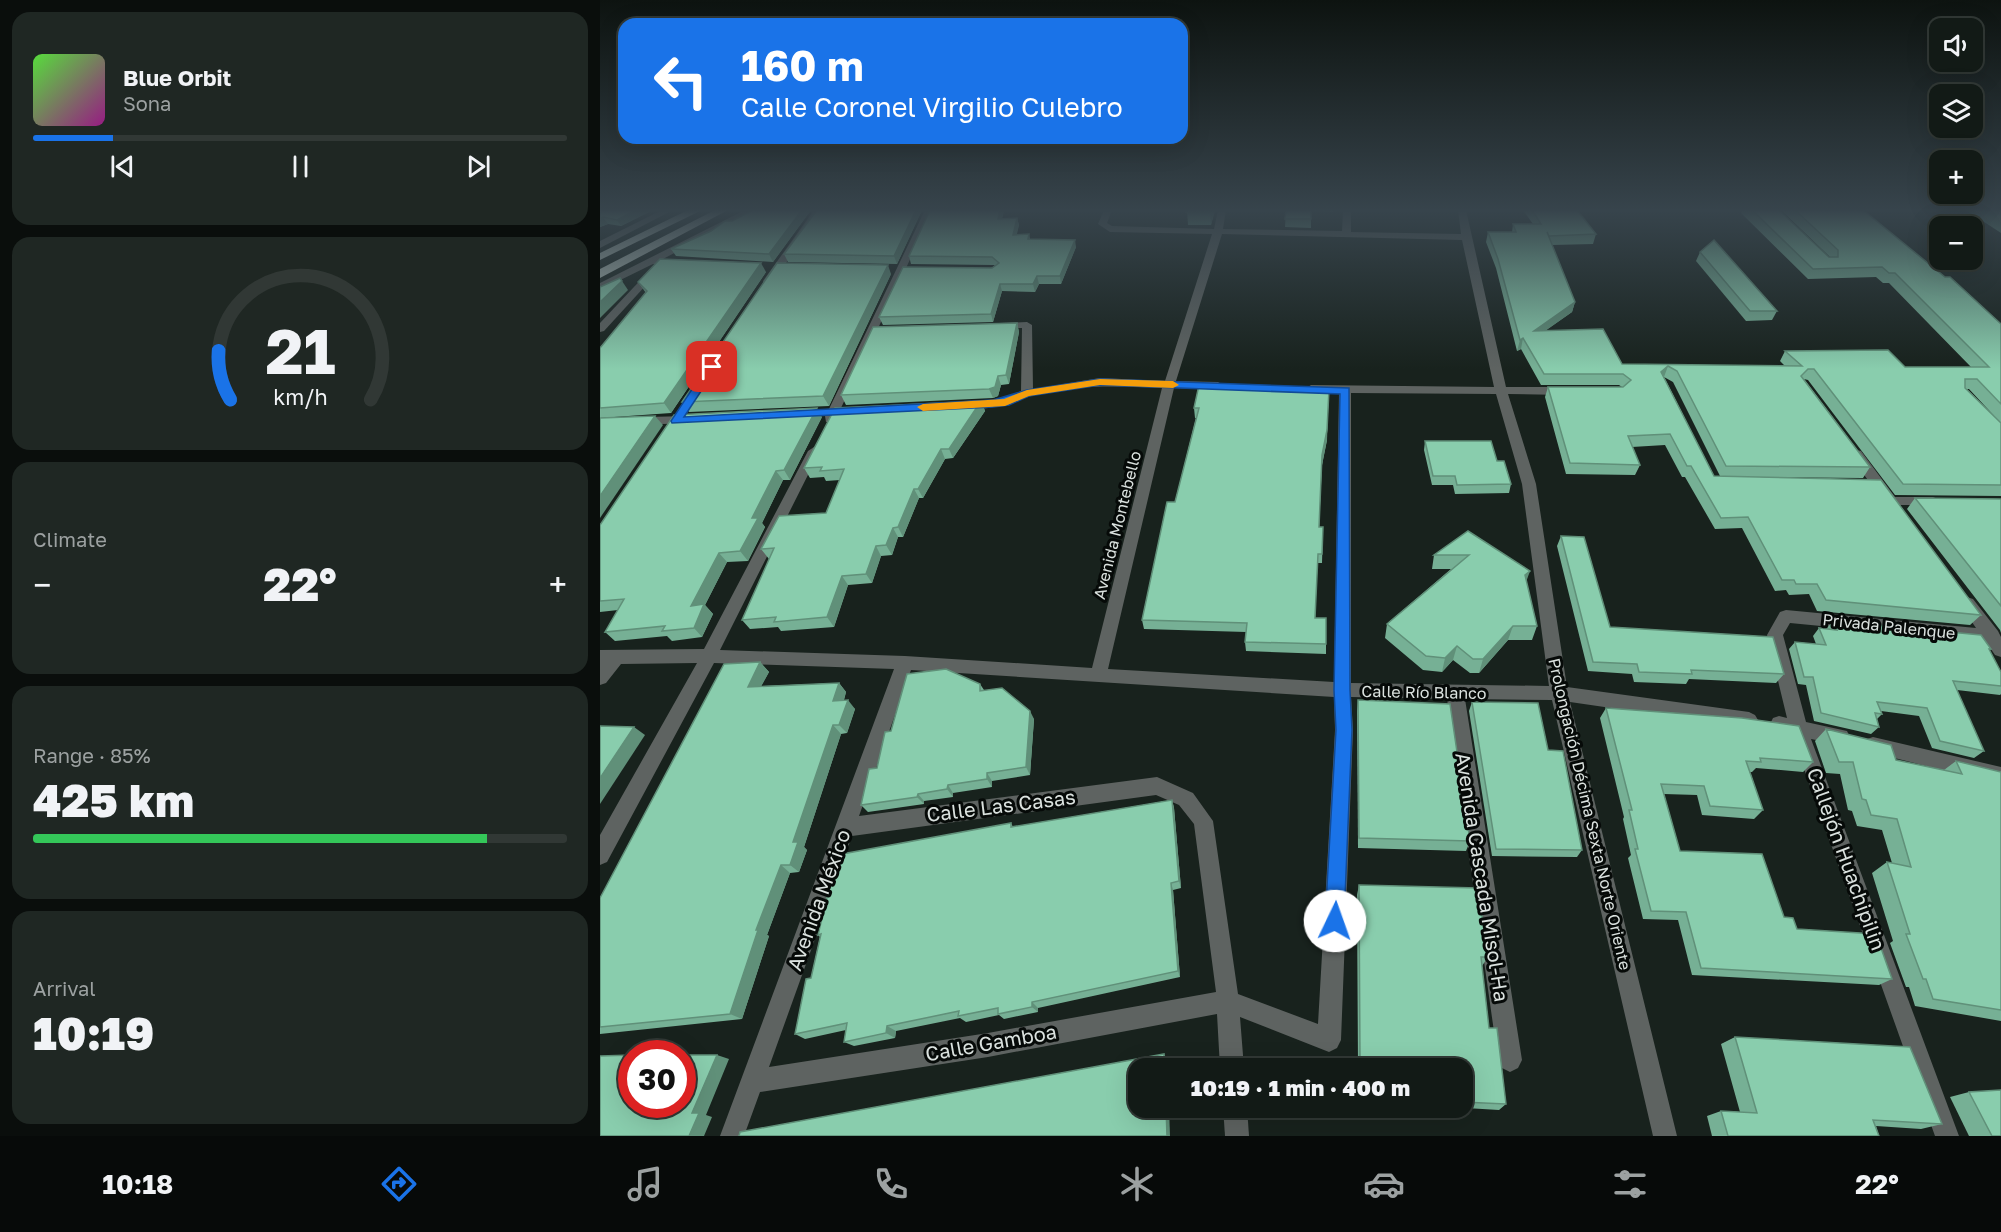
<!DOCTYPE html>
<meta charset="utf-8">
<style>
body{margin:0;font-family:"Golos Text",sans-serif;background:#1f2723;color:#f1f3f6;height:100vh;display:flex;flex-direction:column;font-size:22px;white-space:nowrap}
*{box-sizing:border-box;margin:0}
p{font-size:20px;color:#9ca1a1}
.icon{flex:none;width:33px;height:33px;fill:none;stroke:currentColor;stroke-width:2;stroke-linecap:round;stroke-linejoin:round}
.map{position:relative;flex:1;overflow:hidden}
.details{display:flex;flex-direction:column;gap:12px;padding:12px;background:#0a0e0c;width:600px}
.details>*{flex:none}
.hud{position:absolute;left:18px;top:18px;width:570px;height:126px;border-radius:18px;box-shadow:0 6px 24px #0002,0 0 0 2px #313835;background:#1a73e8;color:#fff;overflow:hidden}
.fabs{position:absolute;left:1329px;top:18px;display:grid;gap:12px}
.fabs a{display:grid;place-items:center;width:54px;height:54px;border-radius:12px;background:#121a16;box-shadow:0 6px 24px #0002,0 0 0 2px #313835;font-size:30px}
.speed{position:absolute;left:18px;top:1040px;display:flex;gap:12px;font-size:30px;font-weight:700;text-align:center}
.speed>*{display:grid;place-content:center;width:78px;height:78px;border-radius:50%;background:#121a16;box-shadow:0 6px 24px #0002,0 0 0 2px #313835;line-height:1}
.speed .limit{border:9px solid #d22;background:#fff;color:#111}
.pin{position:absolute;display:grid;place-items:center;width:51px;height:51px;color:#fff;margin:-26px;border-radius:12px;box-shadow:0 3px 9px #0006}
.me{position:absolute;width:66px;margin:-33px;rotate:3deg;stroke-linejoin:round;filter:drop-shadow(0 0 4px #0008)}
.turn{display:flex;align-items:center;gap:21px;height:126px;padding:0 24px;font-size:27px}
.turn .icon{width:78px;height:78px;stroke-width:2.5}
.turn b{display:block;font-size:42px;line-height:51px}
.big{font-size:45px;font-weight:800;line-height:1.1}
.details .tile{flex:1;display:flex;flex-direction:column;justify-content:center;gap:9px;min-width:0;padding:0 21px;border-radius:18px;background:#1f2723}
.details .dial{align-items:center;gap:0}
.dial svg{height:156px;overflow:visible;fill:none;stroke:#313835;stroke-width:7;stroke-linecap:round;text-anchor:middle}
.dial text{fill:#f1f3f6;stroke:none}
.song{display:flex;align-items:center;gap:18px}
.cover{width:72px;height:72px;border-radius:9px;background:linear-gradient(135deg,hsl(110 70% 55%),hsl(310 70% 35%))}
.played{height:6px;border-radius:3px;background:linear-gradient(90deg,#1a73e8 15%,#313835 15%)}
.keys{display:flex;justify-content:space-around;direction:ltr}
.heat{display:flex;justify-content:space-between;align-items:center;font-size:33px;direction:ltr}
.charge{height:9px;border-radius:4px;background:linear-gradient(90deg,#34c759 85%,#313835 0)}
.trip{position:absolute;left:528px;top:1058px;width:345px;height:60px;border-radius:18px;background:#121a16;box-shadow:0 6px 24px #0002,0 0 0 2px #313835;font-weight:800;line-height:60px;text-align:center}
.tabs{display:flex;height:96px;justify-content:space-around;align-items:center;background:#070a09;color:#9ca1a1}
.tabs .icon{width:42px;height:42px}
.tabs .on{color:#1a73e8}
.tabs b{font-size:27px;color:#f1f3f6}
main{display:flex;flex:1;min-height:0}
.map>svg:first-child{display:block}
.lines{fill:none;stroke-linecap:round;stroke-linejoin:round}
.minor{fill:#5e6361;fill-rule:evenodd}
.highway{fill:#b7c4bd;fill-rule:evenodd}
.wall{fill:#76b095;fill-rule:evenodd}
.shaded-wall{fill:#609079}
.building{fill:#89cdad;stroke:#609079;stroke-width:1.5}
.route{fill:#1a73e8;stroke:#114b97;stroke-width:1.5}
.slow{fill:#f59e0b}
.labels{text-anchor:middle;stroke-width:6;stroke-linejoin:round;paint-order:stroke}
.street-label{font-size:16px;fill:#dbe2df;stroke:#060a08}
.near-street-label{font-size:20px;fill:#dbe2df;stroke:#060a08}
</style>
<main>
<section class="details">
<div class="tile">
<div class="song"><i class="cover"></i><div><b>Blue Orbit</b><p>Sona</p></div></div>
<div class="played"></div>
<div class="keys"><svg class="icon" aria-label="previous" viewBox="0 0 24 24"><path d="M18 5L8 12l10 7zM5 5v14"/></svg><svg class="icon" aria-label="pause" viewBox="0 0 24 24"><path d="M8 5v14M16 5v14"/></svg><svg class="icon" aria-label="next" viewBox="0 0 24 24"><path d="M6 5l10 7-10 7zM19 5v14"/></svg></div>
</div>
<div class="tile dial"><svg viewBox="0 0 100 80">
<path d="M14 69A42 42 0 1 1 86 69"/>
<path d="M14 69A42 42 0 0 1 8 44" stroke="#1a73e8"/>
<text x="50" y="56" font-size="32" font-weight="700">21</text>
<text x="50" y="72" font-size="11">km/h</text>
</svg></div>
<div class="tile"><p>Climate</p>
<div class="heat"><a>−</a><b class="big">22°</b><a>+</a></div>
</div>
<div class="tile"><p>Range · 85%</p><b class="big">425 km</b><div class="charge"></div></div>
<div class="tile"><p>Arrival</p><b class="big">10:19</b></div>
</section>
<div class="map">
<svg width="1401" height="1136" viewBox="0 0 1401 1136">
<rect width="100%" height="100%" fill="#18221d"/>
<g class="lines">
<g class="minor">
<path d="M62,210H73L0,248V241Z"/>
<path d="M145,210H156L63,259L80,260V264H53L0,290V283Z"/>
<path d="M214,210H223L172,283H164L163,281Z"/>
<path d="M325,210H333L241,408L252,407L258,411L252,415L238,416L234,422H226L225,416L197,417V411L201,410L229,409Z"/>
<path d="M504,210H512L507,223L512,226L614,229L618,210H626L623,229L742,231L743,210H751V232L861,234L858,210H866L906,387H966L972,391L966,395L908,394L936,484L967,687L1149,712L1155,715L1158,720L1155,725L1149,728L970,702L1077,1136H1053L952,700L865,699L922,1060L918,1068L910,1072L902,1068L898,1060L847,699L751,697L753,730L741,1040L737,1048L729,1052L640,1017L644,1068H620L617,1014L388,1057L160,1092L144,1136H120L294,669L114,663L7,862L0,865V835L97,663L21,664L6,683L0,685V650L104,649L208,451L214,447L220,451L120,650L305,656L492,668L562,388C521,386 468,384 428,397C413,402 370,417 357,405L363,401L403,399L421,391L422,328H395V324L399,323L427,322L432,325L433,389L500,378L565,381L612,234L510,232L498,224ZM622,234L862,240L894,387L711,385L705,389L711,393H739L734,682L508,669L574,388L618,390L624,386L618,382L576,381ZM751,393L896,394L922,484L949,686L751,683ZM311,670L734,697L735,730L718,1024L638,994L613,821L593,793L557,777L259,816ZM556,795L579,805L594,824L616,992L388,1033L169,1067L252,836Z"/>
<path d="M50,270L58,272L4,331L0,332V323Z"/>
<path d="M90,416L96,420L94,423L0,426V418Z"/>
<path d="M1256,450L1261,451L1295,497H1333L1338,499L1340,502L1338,505H1286L1249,454Z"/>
<path d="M1367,597L1373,599L1398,631L1401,637V657L1395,655L1386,642L1190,623L1183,635L1206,722L1247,731L1250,737L1247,743L1241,745L1211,739L1359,1136H1335L1192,735L1173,730L1170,724L1173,718L1179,716L1187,718L1167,635L1180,612L1186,610L1376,628L1359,603L1361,599Z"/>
<path d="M1273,737L1401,767V785L1267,751L1264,745L1267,739Z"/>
<path d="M623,1107H647L649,1136H625Z"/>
</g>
<g class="highway">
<path d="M88,210H102L0,260V253Z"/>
<path d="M115,210H128L0,278V269Z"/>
</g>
</g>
<g class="wall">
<path d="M0,210H53L21,226L8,224L0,227Z"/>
<path d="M153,210H211L173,262L76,256L71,249L132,221Z"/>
<path d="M217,210H322L297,264L188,262L184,254Z"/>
<path d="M330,210H404L402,219L417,218L419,225L416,235L429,234L430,239L476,247L461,284H439L435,292L402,291L393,322L283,325L279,317L395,266L394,265L311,264L309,256Z"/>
<path d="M587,210H615L611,225H588Z"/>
<path d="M686,210H733V212L711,211V228L685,227Z"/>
<path d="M923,210H977L996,234L993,244L952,245L975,302L972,312L946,330L1022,364L1185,366L1180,361L1185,351L1305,367H1371L1289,283H1283L1276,277L1208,279L1141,213L1142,210H1179L1229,257H1230L1182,211V210H1263L1401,324V496L1295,495L1208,380L1204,379L1270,467L1263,478L1142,477L1381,615L1370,625L1217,611L1209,594L1189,595L1186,590L1175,591L1142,528L1115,529L1085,477H1082L1065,445L1032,447L1040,465L1035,475L966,474L945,397L948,387H1022L1019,385H941L921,349L917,351L896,268L886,242L888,232H912L913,224H933ZM1064,377L1073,382L1120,476H1114ZM1367,389H1369L1397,419Z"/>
<path d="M1366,210H1401V233Z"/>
<path d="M1100,252L1177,311L1172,320L1146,321L1096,261Z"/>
<path d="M166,272L71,413L0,418V348L46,293L38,282Z"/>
<path d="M291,274L229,406L89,412L82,402Z"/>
<path d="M417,323L419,332L409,384L401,385L398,396L393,398L246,405L241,395Z"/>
<path d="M599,385L727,440L722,465L719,527H723L722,563H717L715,618H726V654L646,651L645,642L646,632L544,629L542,620L575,502L596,418H595L594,408Z"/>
<path d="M381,401L385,411L353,458L345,459L323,498H319L303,537H298L292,555L281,556L272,583L248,585L234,627L181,631L178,627L150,629L142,620L170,559H169L161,549L226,513L240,480L226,481L224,477L210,478L204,468Z"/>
<path d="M222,417L190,480H183L162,523L165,527L148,561L127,562L105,605L113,614L102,637L72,641L67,636L15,641L5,632L18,610L0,612V525Z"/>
<path d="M825,441L897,461L911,484L909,493L855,494L853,485H832L824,450Z"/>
<path d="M1315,498L1401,499V633L1400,630L1307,509Z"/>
<path d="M868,531L926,581L937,626L932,640H908L879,673H870L853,660L842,672L823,670L785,638L787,624L851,569H832L834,555Z"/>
<path d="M961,536L1010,627L1184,674L1176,683L1089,679L1086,684L1034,682L1032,674L988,671L957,546Z"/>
<path d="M1233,621L1391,649L1389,651L1401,672V694L1400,695L1357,690L1384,751L1374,758L1332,748L1319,716L1281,711L1282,714L1277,719L1279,727L1271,734L1214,721L1206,685L1198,684L1189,649L1195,642L1216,644L1213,636L1219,628L1226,629Z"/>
<path d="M160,662L169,672L161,686L239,683L246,692L244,700L255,709L247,733L241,734L204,847L207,850L199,872L190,873L167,935L169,936L142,1019L0,1034V898Z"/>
<path d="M380,684L384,690L434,719L430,775L392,781V787L353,793V797L324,801V804L268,812L261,805L277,768L291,731Z"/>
<path d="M758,700L870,841L866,851L758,848L757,711Z"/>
<path d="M872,702L948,750L982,850L977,857L892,856L869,711Z"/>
<path d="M1006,708L1213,762L1203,772L1156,768L1152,772H1150L1163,810L1154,819L1102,815L1097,795L1064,794L1080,851L1184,917L1197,929L1292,979L1279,985L1092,975L1078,920L1043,919L1028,858L1031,855L1023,819L1024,817L1000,718Z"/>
<path d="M1226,729L1296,760L1344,770L1356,761L1401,772V1021L1315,1006L1309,987H1306L1290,943L1293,941L1272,873L1287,862L1292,863L1282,830L1257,826L1252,811L1248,810L1240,774L1226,773L1215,741Z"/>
<path d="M572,800L574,808L581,888L573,890L580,977L438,1008V1012L404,1019L399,1015L366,1022L360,1018L296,1031L295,1038L254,1046L244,1042L246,1030L205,1039L195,1034L211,978L220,937L218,935L411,823L413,827Z"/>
<path d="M759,885L888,957L882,966L889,1028L906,1104L899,1110L849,1107H862V1068H758L757,895Z"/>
<path d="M1135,1037L1342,1124L1321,1129L1276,1126L1279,1136H1112L1107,1116L1121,1111L1140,1112L1121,1044Z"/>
<path d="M1369,1092L1401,1136H1369L1350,1097Z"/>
</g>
<g class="shaded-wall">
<path d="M36,210H53L21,226L17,220Z"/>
<path d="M202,210H211L173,262L169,254Z"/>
<path d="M316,210H322L297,264L294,256Z"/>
<path d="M400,210H404L400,226L398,219Z"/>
<path d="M611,210H615L611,225L610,212Z"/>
<path d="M3,217L8,224L0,227V219Z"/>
<path d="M417,218L419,225L415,243L413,235Z"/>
<path d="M475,240L476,247L461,284L460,276Z"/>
<path d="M161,263L166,272L71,413L64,403Z"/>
<path d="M288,265L291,274L229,406L223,396Z"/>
<path d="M437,276L439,284L435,292L433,284Z"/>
<path d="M22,281L28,290L0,318V302Z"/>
<path d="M400,284L402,291L393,322L391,314Z"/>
<path d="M975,302L972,312L931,341L934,331Z"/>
<path d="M417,323L419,332L409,384L406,375Z"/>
<path d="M923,338L921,349L917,351L920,340Z"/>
<path d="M1068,366L1064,377L1061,372Z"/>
<path d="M398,376L401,385L398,396L393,398L389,389Z"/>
<path d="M729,389L727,440L722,465V455Z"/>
<path d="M381,401L385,411L353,458L349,449Z"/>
<path d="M217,408L222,417L190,480L184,470Z"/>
<path d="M55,416L63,425L0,518V496Z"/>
<path d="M341,449L345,459L323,498L318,489Z"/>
<path d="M176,471L183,480L162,523L165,527L148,561L140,551L152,518Z"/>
<path d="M314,489L319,498L303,537L298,527Z"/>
<path d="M293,528L298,537L292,555L286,545Z"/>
<path d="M276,546L281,556L272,583L266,574Z"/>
<path d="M119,553L127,562L105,605L113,614L102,637L94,628L91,606Z"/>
<path d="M930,571L925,585V575Z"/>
<path d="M242,576L248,585L234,627L227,617Z"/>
<path d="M913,626L908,640L879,673L883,659Z"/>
<path d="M857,646L853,660L842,672L845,658Z"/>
<path d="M160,662L169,672L156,696L148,687Z"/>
<path d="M239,683L246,692L241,710L233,701Z"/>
<path d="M248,700L255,709L247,733L239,725Z"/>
<path d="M430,711L434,719L430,775L426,767Z"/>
<path d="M233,725L241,734L204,847L207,850L199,872L190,865L193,842Z"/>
<path d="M34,727L45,735L0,804V778Z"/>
<path d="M387,773L392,781V787L387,779Z"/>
<path d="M348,785L353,793V797L347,789Z"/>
<path d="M318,794L324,801V804L317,797Z"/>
<path d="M572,800L574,808L581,888L579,881Z"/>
<path d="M181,865L190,873L167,935L169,936L142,1019L130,1014L156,930Z"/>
<path d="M571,883L573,890L580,977L578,971Z"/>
<path d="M432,1002L438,1008V1012L432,1007Z"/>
<path d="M287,1026L296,1031L295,1038L286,1033Z"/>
<path d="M564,1054L567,1059V1068H564Z"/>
<path d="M117,1055L129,1059L106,1115L112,1117L104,1136H89L92,1113Z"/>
<path d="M566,1107H569L570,1136H567Z"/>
</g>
<g class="building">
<path d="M0,210H36L17,220L3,217L0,219Z"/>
<path d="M153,210H202L169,254L71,249L111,231L125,221H132Z"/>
<path d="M217,210H316L294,256L184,254Z"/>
<path d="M330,210H400L398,219L417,218L413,235L429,234L428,239L475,240L460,276H437L433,284H400L391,314L279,317L303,267L392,268L399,263L392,257L309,256Z"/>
<path d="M587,210H611L610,212H586Z"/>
<path d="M686,210H711V219H685Z"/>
<path d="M932,210H977L996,234L949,236L947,232L975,302L934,331L1003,329L1022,364L1202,366L1185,351L1288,350L1305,367H1389L1295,273H1289L1282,267L1213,269L1152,210H1179L1229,257H1238V250L1195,210H1263L1345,277H1350L1401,324V404L1377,379H1365V388L1401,423V485L1303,484L1214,369H1208L1201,376L1270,467L1126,466L1077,371L1068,366L1061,372L1114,476L1281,480L1381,615L1226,600L1217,584H1196L1194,580H1182L1148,517L1121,518L1091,466H1087L1070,434L1028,436L1040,465L970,463L948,387H1023L1031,380L1023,374H944L923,338L920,340L898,259L888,232H916L913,224H941Z"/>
<path d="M1114,240L1177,311H1150L1100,252Z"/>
<path d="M60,259L161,263L64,403L0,408V348L47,291L38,282Z"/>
<path d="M177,263L288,265L223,396L82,402Z"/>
<path d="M20,278L22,281L0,302V287Z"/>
<path d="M417,323L406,375L398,376L395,387L389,389L241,395L273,327Z"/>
<path d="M599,385L729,389L727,430L722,455L719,527H723L722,554H718L715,618H726V644L645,642L647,623L542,620L567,502H575L599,408H594Z"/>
<path d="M381,401L349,449H341L318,489H314L298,527L293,528L286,545L276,546L266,574L242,576L227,617L174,622L176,617L142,620L174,548L161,549L179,516L226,513L244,469L220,471L222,467L204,468L235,408Z"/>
<path d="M217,408L184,470L176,471L152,518H158L140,551L119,553L91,606L104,604L94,628L62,631L65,626L5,632L24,599L0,601V525L74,415Z"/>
<path d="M55,416L0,496V418Z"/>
<path d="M825,441H891L897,461H904L911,484L857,485L855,476H833Z"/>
<path d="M1315,498L1401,499V606Z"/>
<path d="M868,531L930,571L925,575L937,626H913L883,659H873L857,646L845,658L826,656L787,624L869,555H834Z"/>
<path d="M961,536L984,537L1010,627L1173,637L1184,674L1091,670L1092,674L1039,672L1037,664L993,662Z"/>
<path d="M1233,621L1381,635L1391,649H1389L1401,672V686L1353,681L1384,751L1340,741L1327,708L1277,702L1282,714L1275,713L1279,727L1221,713L1213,677H1204L1195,642L1226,645L1219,628L1237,630Z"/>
<path d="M160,662L148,687L239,683L233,701L248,700L239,725H233L193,842H198L190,865H181L156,930H158L130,1014L0,1027V898L124,664Z"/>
<path d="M346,669L380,684V691L402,688L430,711L426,767L387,773V779L348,785L347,789L318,794L317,797L261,805L269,769L277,768L285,732L291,731L307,674Z"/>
<path d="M758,700L850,704L870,841L759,838Z"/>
<path d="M872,702L938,703L948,750L963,751L982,850L896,849Z"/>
<path d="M1006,708L1142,718L1199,726L1213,762L1160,758L1161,762L1146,761L1163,810L1110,806L1104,786L1061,784L1080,851L1162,854L1184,917L1193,918L1197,929L1276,934L1292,979L1101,968L1086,912L1051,911L1035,849H1038L1029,810H1032Z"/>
<path d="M0,726L34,727L0,778Z"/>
<path d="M1226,729L1291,745L1296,760L1362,774L1356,761L1401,772V1010L1333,999L1326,979H1323L1306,934H1310L1287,862L1311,867L1297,819L1271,815L1266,800L1262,799L1253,762H1239Z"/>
<path d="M572,800L579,881L571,883L578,971L432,1002V1007L398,1014V1008L358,1016L359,1011L287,1026L286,1033L244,1042L247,1023L195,1034L206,979L211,978L221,934L218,935L237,855L411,823V827Z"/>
<path d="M759,885L878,888L888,957H881L889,1028H897L906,1104L862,1102V1068H779V1062L760,1061Z"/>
<path d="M1135,1037L1310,1047L1342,1124L1273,1120L1279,1136H1128L1121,1111L1157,1113Z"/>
<path d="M564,1054V1068H538V1107H566L567,1136H139L140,1132Z"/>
<path d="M32,1055V1104H82V1055H117L92,1113H99L89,1136H0V1056Z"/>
<path d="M1401,1090V1136H1392L1369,1092Z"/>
</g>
<linearGradient id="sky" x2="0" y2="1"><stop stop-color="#0d1310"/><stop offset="0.57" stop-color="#37444c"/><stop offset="1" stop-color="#37444c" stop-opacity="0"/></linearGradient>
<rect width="1401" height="369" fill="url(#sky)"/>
<path class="route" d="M112,364L117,367L84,417L393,400L427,390L500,379L749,388L750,690L752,730L744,921L741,927L735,930L728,927L725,921L736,730L734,690L740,394L500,385L429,396L409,405L393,407L72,423L71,421L108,365Z"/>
<path class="slow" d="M500,379L573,381L579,385L573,388L500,385L429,396L405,406L323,411L317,407L323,404L404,399L427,390Z"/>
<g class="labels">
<g class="street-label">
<text transform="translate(517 525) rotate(-76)" y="6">Avenida Montebello</text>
<text transform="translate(1289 626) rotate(6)" y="6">Privada Palenque</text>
<text transform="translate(824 692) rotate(1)" y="6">Calle Río Blanco</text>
<text transform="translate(990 814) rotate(77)" y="6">Prolongación Décima Sexta Norte Oriente</text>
</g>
<g class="near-street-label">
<text transform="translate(401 806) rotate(-7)" y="7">Calle Las Casas</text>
<text transform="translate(1246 859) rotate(70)" y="7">Callejón Huachipilin</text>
<text transform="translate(882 877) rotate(81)" y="7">Avenida Cascada Misol-Ha</text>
<text transform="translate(219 900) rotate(-70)" y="7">Avenida México</text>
<text transform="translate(391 1043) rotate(-10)" y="7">Calle Gamboa</text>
</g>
</g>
</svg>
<div class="fabs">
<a><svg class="icon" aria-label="sound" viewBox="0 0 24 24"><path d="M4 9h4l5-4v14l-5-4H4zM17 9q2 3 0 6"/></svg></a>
<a><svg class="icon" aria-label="layers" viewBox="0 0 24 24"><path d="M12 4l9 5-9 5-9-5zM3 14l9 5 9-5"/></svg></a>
<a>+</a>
<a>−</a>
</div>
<div class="speed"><div class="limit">30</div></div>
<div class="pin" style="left:112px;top:367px;background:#d93025"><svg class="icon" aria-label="arrive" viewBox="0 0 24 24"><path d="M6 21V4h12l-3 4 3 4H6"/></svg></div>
<svg class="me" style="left:735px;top:921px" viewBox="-20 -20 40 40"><circle r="19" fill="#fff"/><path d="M0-13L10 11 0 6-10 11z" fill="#1a73e8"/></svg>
<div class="trip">10:19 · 1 min · 400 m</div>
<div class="hud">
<div class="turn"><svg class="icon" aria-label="left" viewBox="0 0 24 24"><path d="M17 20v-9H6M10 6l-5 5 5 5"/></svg><div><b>160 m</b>Calle Coronel Virgilio Culebro</div></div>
</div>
</div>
</main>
<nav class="tabs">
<b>10:18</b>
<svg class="icon on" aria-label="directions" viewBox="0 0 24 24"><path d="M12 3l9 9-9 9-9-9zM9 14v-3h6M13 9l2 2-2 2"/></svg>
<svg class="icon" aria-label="music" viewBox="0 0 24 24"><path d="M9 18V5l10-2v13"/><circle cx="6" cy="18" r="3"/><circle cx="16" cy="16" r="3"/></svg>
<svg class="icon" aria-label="phone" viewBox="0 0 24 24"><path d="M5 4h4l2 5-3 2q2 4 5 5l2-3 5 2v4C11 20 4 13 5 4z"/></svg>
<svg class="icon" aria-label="climate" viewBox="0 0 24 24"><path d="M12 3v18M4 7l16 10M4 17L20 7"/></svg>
<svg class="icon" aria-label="car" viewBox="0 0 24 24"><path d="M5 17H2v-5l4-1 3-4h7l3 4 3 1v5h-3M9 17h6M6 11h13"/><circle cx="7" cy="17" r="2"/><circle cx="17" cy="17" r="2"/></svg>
<svg class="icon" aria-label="filters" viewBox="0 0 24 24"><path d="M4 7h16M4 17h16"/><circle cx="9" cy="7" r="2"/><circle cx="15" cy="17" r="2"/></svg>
<b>22°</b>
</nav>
